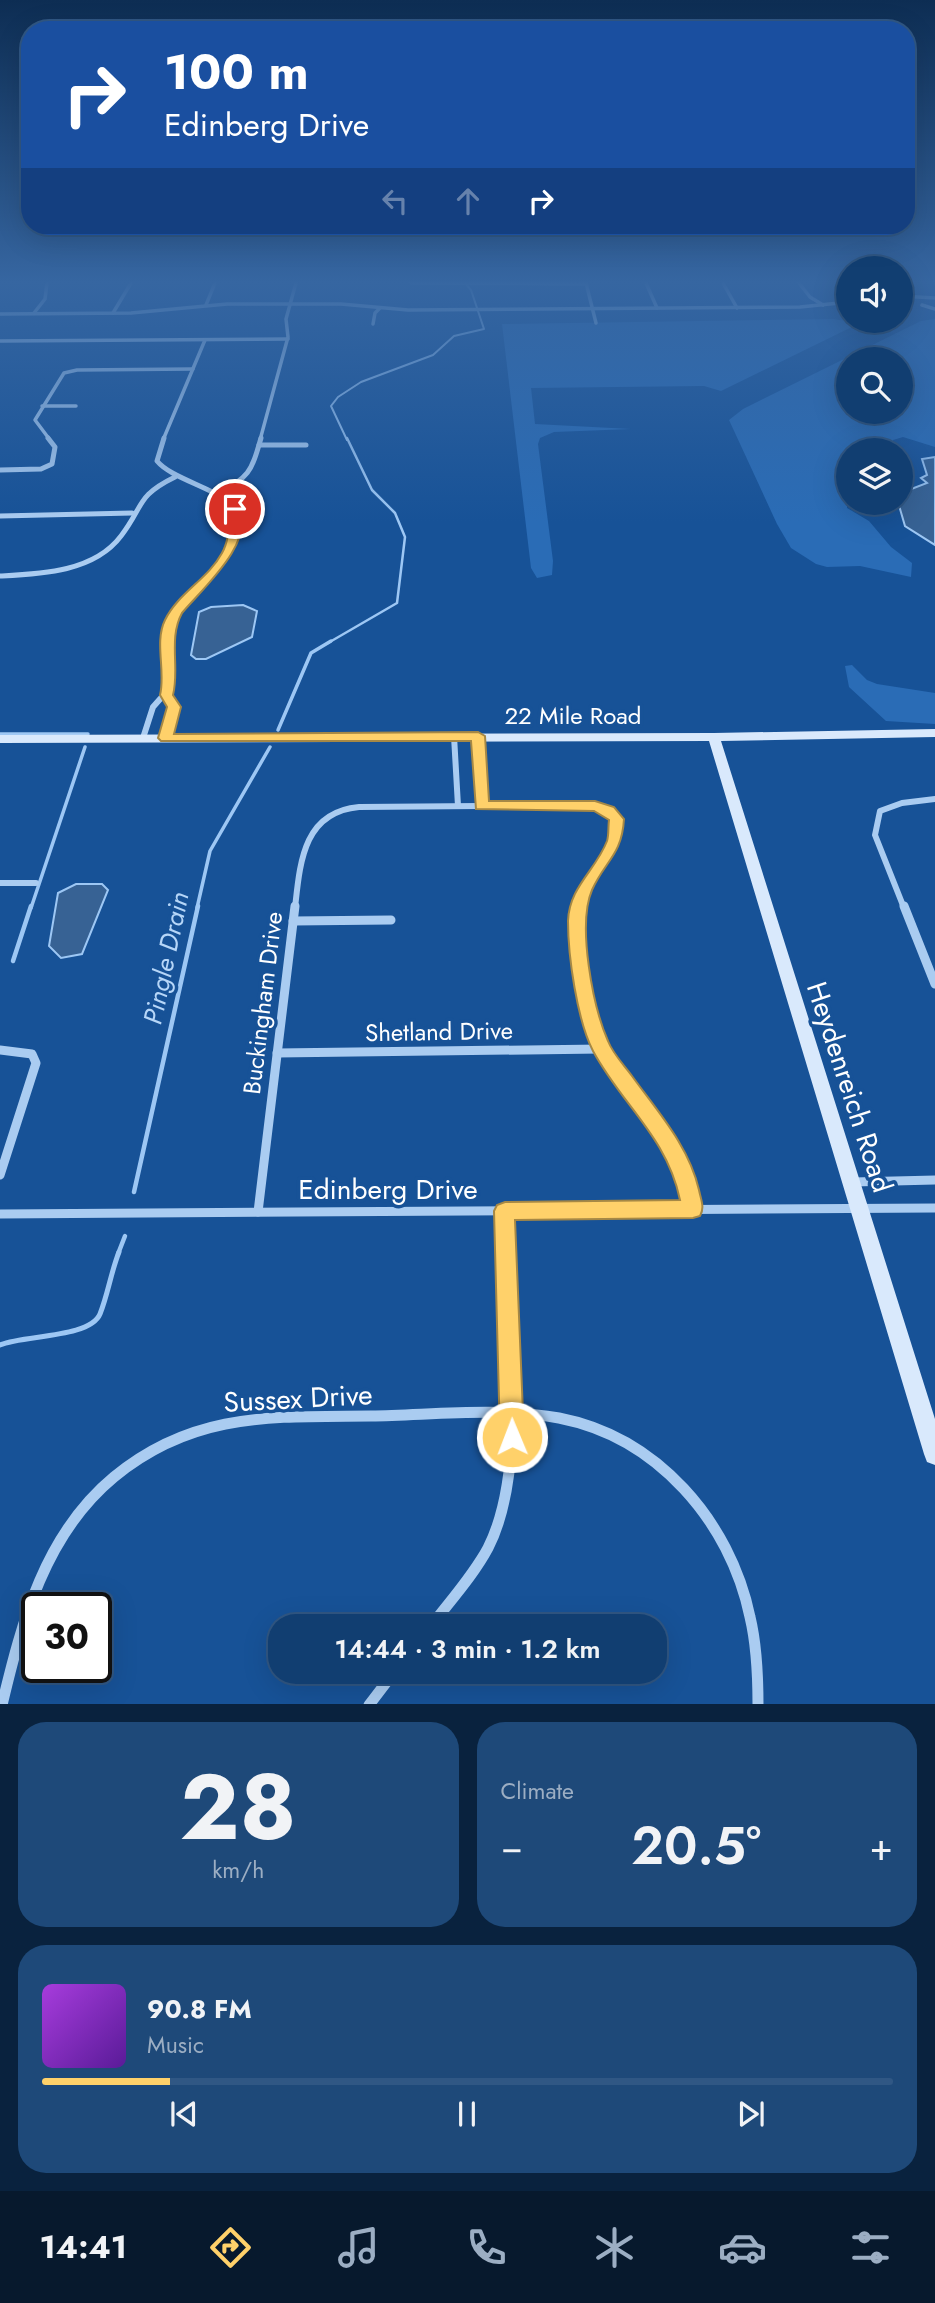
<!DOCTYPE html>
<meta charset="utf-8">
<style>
body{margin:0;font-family:Jost,sans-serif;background:#1e4979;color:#f1f3f6;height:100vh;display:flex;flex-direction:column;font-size:26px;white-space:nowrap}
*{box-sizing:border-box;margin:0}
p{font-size:23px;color:#9caec3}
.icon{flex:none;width:38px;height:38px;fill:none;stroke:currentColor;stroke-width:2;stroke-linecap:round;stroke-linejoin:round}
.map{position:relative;height:1704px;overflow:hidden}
.drawer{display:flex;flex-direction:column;gap:18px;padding:18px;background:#09223e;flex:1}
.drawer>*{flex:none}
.guide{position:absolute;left:21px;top:21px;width:894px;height:214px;border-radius:28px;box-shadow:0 7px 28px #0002,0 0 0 2px #305784;background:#1a4fa0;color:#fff;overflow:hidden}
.buttons{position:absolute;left:836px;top:256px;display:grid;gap:14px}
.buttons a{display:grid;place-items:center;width:77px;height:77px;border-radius:50%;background:#113e71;box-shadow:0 7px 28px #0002,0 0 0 2px #305784;font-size:35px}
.speed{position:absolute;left:21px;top:1592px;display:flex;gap:14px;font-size:35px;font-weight:700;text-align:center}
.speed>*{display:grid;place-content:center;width:91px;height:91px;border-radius:50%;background:#113e71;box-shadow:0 7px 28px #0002,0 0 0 2px #305784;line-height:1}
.speed .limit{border:4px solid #111;border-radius:10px;background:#fff;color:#111}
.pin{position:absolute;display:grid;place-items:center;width:60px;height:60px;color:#fff;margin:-30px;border:4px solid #fff;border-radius:50%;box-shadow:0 2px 7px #0007}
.me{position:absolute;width:77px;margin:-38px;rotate:359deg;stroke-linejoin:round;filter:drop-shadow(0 0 5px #0008)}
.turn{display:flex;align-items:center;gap:24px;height:147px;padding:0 28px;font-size:32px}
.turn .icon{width:91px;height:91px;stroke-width:2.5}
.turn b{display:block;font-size:49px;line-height:60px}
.lanes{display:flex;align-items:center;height:66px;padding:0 28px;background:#0003;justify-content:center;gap:35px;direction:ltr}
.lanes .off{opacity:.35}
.big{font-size:52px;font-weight:600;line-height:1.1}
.drawer .tile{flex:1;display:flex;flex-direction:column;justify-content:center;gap:10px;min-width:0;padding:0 24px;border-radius:28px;background:#1e4979}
.drawer .dial{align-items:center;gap:0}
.dial b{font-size:91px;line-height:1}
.song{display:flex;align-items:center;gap:21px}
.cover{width:84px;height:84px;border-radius:10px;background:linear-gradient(135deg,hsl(280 70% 55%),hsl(270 70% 35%))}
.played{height:7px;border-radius:4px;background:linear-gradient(90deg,#ffd16a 15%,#305784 15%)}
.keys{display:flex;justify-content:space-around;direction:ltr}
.heat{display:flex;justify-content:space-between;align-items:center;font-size:38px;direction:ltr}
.drawer .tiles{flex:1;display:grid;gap:18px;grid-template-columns:1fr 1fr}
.tile:last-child{grid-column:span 2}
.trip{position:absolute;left:268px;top:1614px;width:399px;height:70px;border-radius:28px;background:#113e71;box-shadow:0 7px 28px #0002,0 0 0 2px #305784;font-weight:600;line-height:70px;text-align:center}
.menu{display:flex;height:112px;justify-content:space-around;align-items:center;background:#07192d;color:#9caec3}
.menu .icon{width:49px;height:49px}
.menu .selected{color:#ffd16a}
.menu b{font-size:32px;color:#f1f3f6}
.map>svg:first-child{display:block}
.green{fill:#2a6cb6;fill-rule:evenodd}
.water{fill:#376294;stroke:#9dc7f4;stroke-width:2}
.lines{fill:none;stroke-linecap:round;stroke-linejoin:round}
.stream-far4{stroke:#9dc7f4;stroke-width:2}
.stream-far3{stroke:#9dc7f4;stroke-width:2.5}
.stream-far2{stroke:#9dc7f4;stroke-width:3.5}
.stream-far1{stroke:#9dc7f4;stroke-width:4.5}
.stream{stroke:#9dc7f4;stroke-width:5}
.street-far4{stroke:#aaccf1;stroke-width:3.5}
.street-far3{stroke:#aaccf1;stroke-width:5}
.street-far2{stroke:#aaccf1;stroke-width:6}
.street-far1{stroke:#aaccf1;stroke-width:9}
.street{stroke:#aaccf1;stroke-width:11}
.secondary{fill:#d9e9fc;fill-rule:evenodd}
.route{fill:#ffd16a;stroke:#a68845;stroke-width:2}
.labels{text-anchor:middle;stroke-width:7;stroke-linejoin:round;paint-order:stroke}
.street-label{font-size:24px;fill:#fff;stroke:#175297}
.water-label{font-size:26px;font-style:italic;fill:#b6d6f8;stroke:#175297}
.near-street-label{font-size:28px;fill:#fff;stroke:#175297}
</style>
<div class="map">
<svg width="935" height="1705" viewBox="0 0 935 1705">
<rect width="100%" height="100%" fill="#175297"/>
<g class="green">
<path d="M833,319L860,323L721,391L704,386L531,388L535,424L631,429L554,432L540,438L538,444L553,561L552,575L537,578L531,568L502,324Z"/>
<path d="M935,319V447L903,437L893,440L894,450H849L847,508L869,521L891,547L912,563L911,577L860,566L827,567L816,564L791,548L777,524L729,420L743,409L921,321ZM849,359H901V411H849Z"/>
<path d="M852,665L867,680L877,684L935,693V724L886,721L849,687L845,666Z"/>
</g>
<g class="water">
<path d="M935,457V545L905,526L898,502H901V493L927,483L921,478L927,475L922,459Z"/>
<path d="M243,605L257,611L252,637L206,659H196L191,655L199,612L211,607Z"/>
<path d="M76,884H102L108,890L82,954L61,958L49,946L58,893Z"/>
</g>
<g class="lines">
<path class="stream-far4" d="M347,440L331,406L338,397L361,382L433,355L454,336L484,329L471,290L465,283"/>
<path class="stream-far3" d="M328,643L397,603L405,537L395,513L372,490L347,438"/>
<g class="stream-far2">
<path d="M278,730L311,653L331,641"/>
<path d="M0,734H88"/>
<path d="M31,908L85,747"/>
<path d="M197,908L210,851L270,747"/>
</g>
<g class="stream-far1">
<path d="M13,961L31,906"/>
<path d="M134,1192L198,906"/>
<path d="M118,1254L125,1236"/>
</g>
<path class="stream" d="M0,1345C24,1335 90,1338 100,1314C108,1294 111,1272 119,1252"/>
<g class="street-far4">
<path d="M411,283L586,284"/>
<path d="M586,283L596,323"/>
<path d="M646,283L657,308"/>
<path d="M723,283L737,308"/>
<path d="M799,283L810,297L823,305"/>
<path d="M901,296L935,298"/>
<path d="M206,305L215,283"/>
<path d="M922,305L935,309"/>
<path d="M34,313L45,299L47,283"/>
<path d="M113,313L131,283"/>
<path d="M0,314L131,313L227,304H341L408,310L800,307L849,302"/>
<path d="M373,324L375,313L380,308"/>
<path d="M0,341L288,339"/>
<path d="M42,406H76"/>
<path d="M50,440L35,420L64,373L77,370L193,369"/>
<path d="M163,440L205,340"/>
<path d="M260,440L288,337L286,319L296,283"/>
</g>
<g class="street-far3">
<path d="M164,438L157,461C175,483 238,492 238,518C238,524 233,533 231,539C229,545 227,554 224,560C204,594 170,595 170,643"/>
<path d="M259,445H306"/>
<path d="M0,470L41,469L52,464L55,447L48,438"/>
<path d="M217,494C249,477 251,473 261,438"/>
<path d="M0,516L132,513"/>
<path d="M0,576C41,574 94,572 121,536C144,506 136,496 175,477"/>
</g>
<g class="street-far2">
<path d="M166,695L174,707L166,738"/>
<path d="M454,736L458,806"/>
<path d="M478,736L482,806"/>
<path d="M143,738L153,707L169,689L170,641"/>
<path d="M0,883H36"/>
<path d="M295,908C300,863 303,812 359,807L587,805L607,810L616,818C621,853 584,875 577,908"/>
<path d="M904,908L875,835L880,811L902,803L935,799"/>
</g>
<g class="street-far1">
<path d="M577,906C572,944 584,1020 603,1053C623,1087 653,1114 673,1148C684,1167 688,1188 693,1209"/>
<path d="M904,906L935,984"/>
<path d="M293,921L391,920"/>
<path d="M0,1050L32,1054L36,1063L0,1175"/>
<path d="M277,1053L601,1049"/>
<path d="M853,1182L935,1180"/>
<path d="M505,1211L506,1254"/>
<path d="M258,1212L295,906"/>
<path d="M0,1214L935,1208"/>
</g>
<g class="street">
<path d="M431,1626C450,1601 473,1576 488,1548C527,1472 509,1338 506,1252"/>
<path d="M2,1705C22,1621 45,1534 114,1477C194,1411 274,1417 371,1416C433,1415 497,1407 559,1418C657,1437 730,1521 750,1617C757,1646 758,1675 758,1705"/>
<path d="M369,1705L395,1671"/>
</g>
<path class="secondary" d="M935,729V737L721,741L935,1419V1465L927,1462L924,1454L709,741L0,743V735L714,733Z"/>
</g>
<linearGradient id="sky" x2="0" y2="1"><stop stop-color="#0d2d53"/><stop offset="0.54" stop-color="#3666a1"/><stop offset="1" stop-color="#3666a1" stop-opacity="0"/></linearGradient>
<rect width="935" height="522" fill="url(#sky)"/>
<path class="route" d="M231,507H239C256,542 203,588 182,613C168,639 180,668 173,695L181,707L174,734L478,732L485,736L489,801H595L614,807L624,819C622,855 605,861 592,890C577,925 593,1007 608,1041C613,1054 624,1065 632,1076C658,1112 689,1146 699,1190C701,1200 705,1207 700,1216L693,1218L515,1220L524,1437L521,1445L512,1449L503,1445L500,1437L494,1211L497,1205L505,1202L680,1200C667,1137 622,1105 593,1051C577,1020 568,956 568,921C569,887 596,870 607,841C609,835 608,826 609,820L594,811L476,809L471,741H161L158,738L167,707L160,695C166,672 154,642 165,620C178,593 208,579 222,553C230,539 229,521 231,507Z"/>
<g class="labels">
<g class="street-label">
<text x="573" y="724">22 Mile Road</text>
<text transform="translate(263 1003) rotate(-83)" y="8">Buckingham Drive</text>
<text transform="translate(439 1032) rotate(-1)" y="8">Shetland Drive</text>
</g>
<g class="water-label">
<text transform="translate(166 958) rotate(-78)" y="9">Pingle Drain</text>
</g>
<g class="near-street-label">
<text transform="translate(850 1087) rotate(72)" y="10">Heydenreich Road</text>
<text x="388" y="1199">Edinberg Drive</text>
<text transform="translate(298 1398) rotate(-3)" y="10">Sussex Drive</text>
</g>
</g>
</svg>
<div class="buttons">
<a><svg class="icon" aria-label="sound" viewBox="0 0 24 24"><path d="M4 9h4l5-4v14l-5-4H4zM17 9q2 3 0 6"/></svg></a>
<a><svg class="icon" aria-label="search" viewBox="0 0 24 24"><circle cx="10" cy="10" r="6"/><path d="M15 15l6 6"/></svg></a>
<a><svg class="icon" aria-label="layers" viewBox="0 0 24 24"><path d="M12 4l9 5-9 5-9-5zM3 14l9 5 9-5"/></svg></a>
</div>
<div class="speed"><div class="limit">30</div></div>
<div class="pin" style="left:235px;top:509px;background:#d93025"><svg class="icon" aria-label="arrive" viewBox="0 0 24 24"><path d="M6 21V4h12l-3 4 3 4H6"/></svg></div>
<svg class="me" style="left:512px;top:1437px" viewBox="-20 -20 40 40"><circle r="17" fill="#ffd16a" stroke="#fff" stroke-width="3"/><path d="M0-11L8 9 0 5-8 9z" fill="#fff"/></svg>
<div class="trip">14:44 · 3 min · 1.2 km</div>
<div class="guide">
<div class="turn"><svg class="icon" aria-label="right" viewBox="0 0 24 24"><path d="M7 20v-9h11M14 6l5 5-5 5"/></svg><div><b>100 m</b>Edinberg Drive</div></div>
<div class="lanes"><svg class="icon off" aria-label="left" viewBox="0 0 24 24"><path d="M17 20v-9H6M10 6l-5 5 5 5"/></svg><svg class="icon off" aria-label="ahead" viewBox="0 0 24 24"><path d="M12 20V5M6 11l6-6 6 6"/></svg><svg class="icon" aria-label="right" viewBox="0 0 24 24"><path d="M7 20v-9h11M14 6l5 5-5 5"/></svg></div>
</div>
</div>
<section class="drawer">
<div class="tiles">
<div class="tile dial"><b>28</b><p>km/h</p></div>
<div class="tile"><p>Climate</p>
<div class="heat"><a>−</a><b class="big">20.5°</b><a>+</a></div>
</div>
<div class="tile">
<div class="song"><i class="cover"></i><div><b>90.8 FM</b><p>Music</p></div></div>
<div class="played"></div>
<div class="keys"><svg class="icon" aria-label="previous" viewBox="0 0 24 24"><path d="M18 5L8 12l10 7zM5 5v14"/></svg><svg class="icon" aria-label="pause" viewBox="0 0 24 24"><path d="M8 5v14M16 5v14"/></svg><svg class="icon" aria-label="next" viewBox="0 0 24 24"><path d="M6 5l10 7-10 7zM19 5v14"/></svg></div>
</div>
</div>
</section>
<nav class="menu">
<b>14:41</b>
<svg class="icon selected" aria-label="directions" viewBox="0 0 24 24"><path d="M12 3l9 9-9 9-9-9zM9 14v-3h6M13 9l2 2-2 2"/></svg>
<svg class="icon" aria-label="music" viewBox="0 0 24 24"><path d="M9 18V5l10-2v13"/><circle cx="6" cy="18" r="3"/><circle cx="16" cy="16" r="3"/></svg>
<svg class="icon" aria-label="phone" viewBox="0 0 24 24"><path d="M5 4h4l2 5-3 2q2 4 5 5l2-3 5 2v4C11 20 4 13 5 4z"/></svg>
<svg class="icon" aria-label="climate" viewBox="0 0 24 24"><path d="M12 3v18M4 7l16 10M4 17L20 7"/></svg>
<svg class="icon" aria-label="car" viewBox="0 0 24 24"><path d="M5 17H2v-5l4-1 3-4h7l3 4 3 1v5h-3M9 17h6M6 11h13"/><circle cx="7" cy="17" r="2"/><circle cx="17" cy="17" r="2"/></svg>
<svg class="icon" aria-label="filters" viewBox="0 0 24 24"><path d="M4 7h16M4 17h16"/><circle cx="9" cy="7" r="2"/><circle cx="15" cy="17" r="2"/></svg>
</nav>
